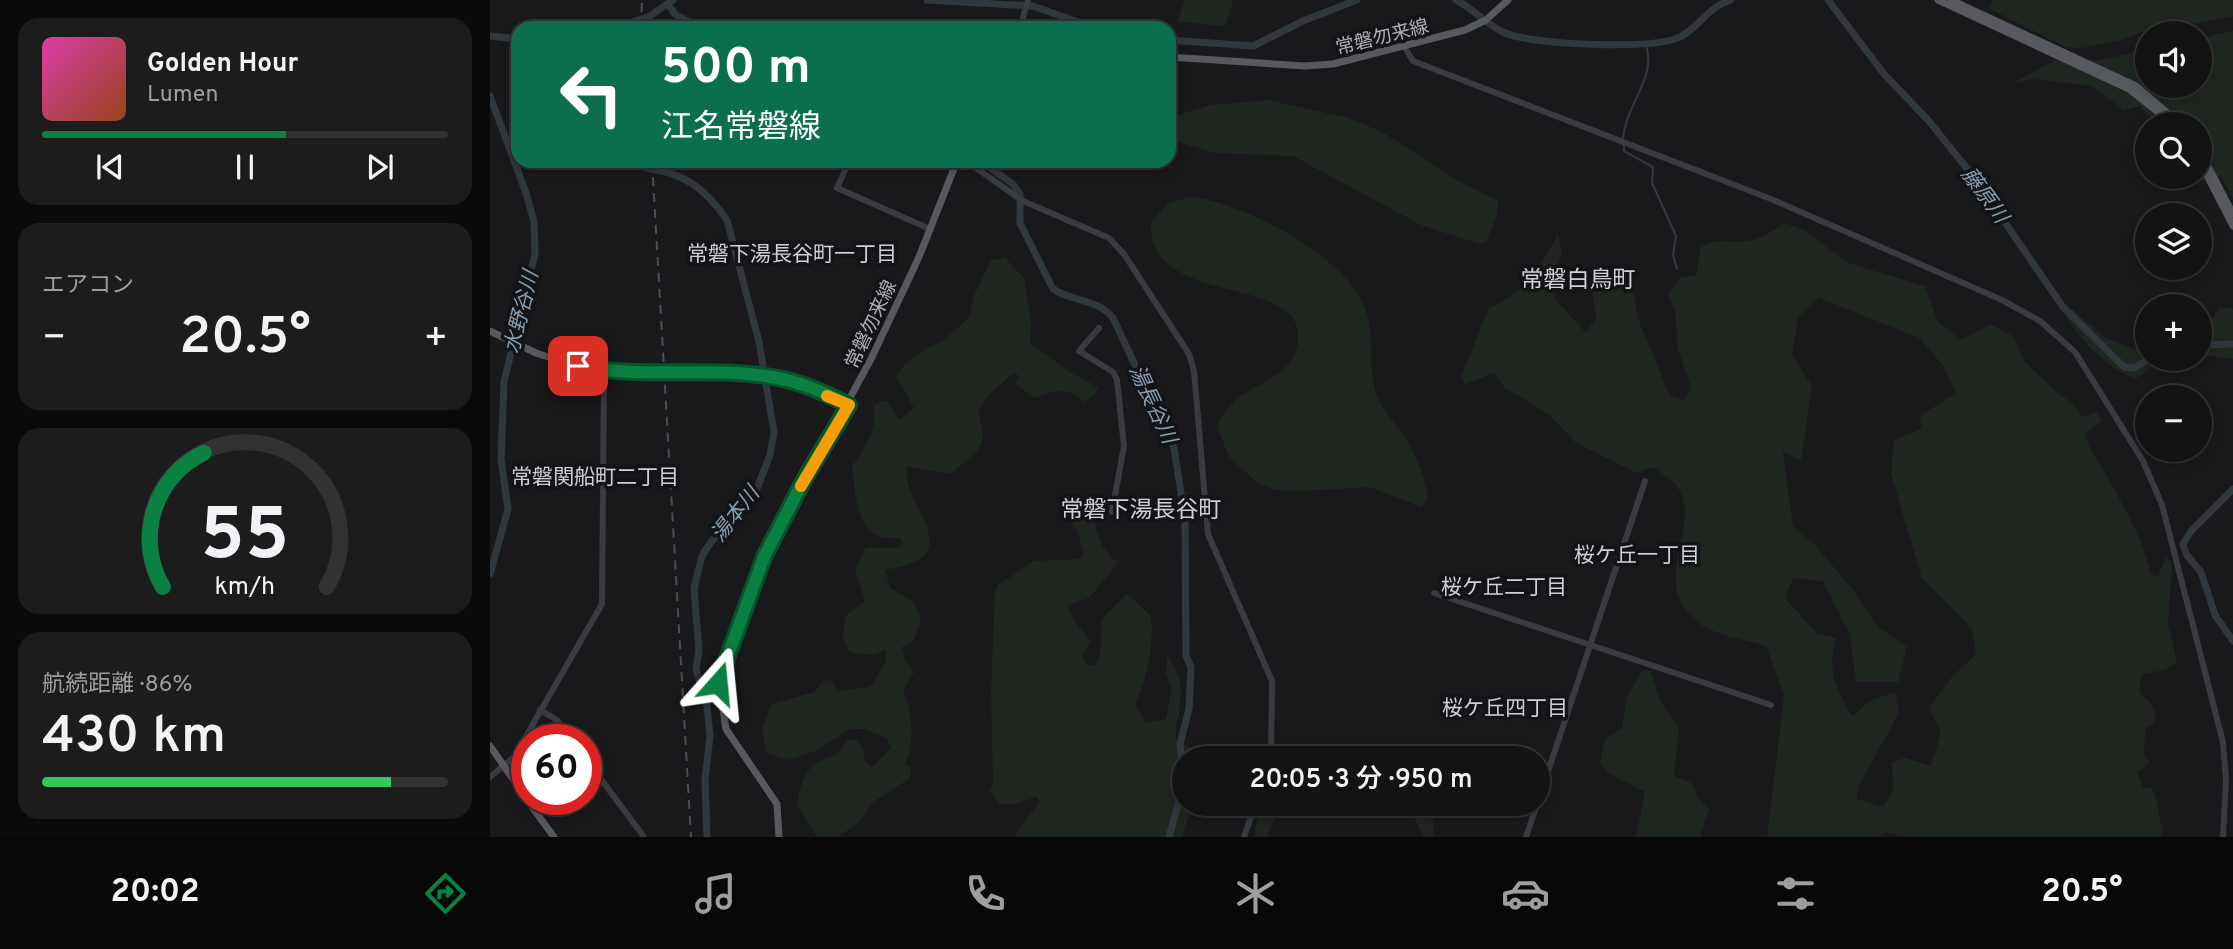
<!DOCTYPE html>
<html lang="ja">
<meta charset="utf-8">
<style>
body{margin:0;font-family:Overpass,"Noto Sans JP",sans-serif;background:#1c1c1d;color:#f1f3f6;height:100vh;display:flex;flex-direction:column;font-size:26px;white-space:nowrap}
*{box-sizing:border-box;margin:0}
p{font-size:23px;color:#9d9ea0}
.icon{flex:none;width:38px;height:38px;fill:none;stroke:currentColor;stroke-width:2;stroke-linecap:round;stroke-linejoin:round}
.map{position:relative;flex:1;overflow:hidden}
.side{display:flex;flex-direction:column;gap:18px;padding:18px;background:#0a0a0b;width:490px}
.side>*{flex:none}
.banner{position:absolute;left:21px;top:21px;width:665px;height:147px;border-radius:21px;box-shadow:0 4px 10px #0003,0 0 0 2px #323234;background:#0b6e4f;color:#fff;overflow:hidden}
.buttons{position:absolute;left:1645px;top:21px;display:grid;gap:14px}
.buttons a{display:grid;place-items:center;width:77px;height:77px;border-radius:50%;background:#131314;box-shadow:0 4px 10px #0003,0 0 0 2px #323234;font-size:35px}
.speed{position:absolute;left:21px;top:724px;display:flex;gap:14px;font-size:35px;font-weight:700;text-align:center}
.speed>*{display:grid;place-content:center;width:91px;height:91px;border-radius:50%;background:#131314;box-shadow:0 4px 10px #0003,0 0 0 2px #323234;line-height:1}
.speed .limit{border:10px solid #d22;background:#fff;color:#111}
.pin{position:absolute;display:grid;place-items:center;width:60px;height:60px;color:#fff;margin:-30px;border-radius:14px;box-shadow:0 4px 10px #0006}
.me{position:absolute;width:77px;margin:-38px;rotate:18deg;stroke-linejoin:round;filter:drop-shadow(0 0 5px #0008)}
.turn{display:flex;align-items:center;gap:24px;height:147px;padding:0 35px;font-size:32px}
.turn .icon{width:91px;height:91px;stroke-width:2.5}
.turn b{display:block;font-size:49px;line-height:60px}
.big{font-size:52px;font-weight:600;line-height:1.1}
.side .widget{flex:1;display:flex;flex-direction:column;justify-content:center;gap:10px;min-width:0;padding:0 24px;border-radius:21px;background:#1c1c1d}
.side .dial{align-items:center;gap:0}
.dial svg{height:182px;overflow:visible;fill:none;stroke:#323234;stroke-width:7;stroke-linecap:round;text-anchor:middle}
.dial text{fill:#f1f3f6;stroke:none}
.song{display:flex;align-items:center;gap:21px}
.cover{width:84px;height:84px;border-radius:10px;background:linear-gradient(135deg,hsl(320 70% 55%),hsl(20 70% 35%))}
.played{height:7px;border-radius:4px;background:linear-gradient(90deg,#0b8043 60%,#323234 60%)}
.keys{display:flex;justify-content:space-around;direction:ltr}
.heat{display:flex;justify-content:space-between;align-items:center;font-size:38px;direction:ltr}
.charge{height:10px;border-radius:5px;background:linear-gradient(90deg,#34c759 86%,#323234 0)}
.trip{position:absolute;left:682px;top:746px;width:378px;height:70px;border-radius:35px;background:#131314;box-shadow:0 4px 10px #0003,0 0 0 2px #323234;font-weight:600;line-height:70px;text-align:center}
.dock{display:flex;height:112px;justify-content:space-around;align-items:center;background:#080808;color:#9d9ea0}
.dock .icon{width:49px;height:49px}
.dock .selected{color:#0b8043}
.dock b{font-size:32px;color:#f1f3f6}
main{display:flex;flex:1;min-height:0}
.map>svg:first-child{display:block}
.green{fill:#1f2620;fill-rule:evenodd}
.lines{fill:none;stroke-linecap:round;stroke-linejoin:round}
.stream{stroke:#30383e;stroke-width:2}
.river{stroke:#30383e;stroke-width:7}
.tertiary{stroke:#3a3b40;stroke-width:6}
.primary{stroke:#57595e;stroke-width:7}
.rail{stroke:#4d4f54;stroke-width:2;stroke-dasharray:9 7;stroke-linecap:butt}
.primary-bridge{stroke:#57595e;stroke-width:7}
.route-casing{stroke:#07532c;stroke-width:18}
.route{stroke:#0b8043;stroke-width:12}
.slow{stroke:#f59e0b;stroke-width:12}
.labels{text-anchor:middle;stroke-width:7;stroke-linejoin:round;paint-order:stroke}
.street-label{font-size:19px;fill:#acb1b9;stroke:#141416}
.water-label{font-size:21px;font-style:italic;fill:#879fb1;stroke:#141416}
.neighbourhood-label{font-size:21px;fill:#cdd0d6;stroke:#141416}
.quarter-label{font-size:23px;fill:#cdd0d6;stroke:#141416}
</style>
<main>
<section class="side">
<div class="widget">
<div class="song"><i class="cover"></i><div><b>Golden Hour</b><p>Lumen</p></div></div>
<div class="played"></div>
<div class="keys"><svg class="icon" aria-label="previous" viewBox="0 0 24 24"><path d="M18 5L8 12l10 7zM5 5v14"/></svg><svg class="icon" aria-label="pause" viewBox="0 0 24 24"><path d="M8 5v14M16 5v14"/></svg><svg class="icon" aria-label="next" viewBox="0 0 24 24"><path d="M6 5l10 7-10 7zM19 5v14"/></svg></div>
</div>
<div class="widget"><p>エアコン</p>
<div class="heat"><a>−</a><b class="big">20.5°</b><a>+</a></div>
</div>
<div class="widget dial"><svg viewBox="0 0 100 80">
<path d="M14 69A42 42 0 1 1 86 69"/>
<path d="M14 69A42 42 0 0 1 32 10" stroke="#0b8043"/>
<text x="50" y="56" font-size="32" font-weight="700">55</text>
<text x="50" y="72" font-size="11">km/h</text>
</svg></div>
<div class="widget"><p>航続距離 · 86%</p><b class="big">430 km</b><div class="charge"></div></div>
</section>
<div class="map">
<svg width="1743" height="837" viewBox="0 0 1743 837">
<rect width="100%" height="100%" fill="#19191b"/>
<g class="green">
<path d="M694,0H743L736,25L732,26L688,21Z"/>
<path d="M1503,0H1743V16L1696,25L1673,24L1628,41L1587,49L1573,46L1498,8Z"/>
<path d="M1743,31V199L1731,176L1709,182L1699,177H1710V124H1668L1650,106L1634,110L1602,86L1543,79L1520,84L1565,61L1610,60L1657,50V86H1710V38Z"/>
<path d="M778,100L859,118L894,133L973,184L1008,200L1007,215L996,242L990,244L931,225L803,156L726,153L679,139L682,117L721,105Z"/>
<path d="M699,197C750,200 851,255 873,303C887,333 875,367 888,398C894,412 903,421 912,433C925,452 934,474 938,497L932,507L879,487L811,491L786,490L770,485L739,457L727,426C731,417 738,407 746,400C771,379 808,376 808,335C809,275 655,307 661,222L679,203Z"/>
<path d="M1295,223L1316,231L1358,263L1435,286L1448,322L1472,340L1500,324L1524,337L1535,362L1566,392L1583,403L1592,417L1607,412L1611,421L1595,434C1599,452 1609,460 1617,476C1634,507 1654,541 1661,575L1668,576L1676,557L1682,565L1678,624L1687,662L1675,670L1652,674L1649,693C1660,701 1666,707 1665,722L1656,728L1653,755L1660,762L1647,773L1653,787L1662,788C1669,802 1668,816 1673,831L1670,837H1418L1395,833L1389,837H1277L1294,695L1276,646C1253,639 1224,636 1205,620C1157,579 1217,523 1185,484C1179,477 1170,472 1163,467L1146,473L1085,442L1060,415L1014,387L1004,373L975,384L971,377L999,308C1037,292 1047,269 1068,235L1072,252L1062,287L1064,298L1096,333L1106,318L1102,289L1104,271L1118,269L1133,279L1144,294L1148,319L1180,396L1194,400L1201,388L1188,349L1185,311L1178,294L1191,277L1206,276L1211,246C1229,239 1231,242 1249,242C1266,242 1282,232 1295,223ZM1330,298L1430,338L1454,367L1466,393L1430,416L1432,429L1404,440L1401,474L1432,578L1482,629L1486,654L1462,677L1439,708L1451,732L1441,766L1415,758L1402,762L1403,790L1393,807L1367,799L1368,787L1409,713L1405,692L1380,701L1362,716C1345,686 1337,673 1346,638L1327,634L1295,598L1303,578L1333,581L1360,635L1366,682H1408L1417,647L1388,627L1364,591L1325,545L1303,526L1293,451L1311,461L1322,386L1302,355L1308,317Z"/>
<path d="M515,258L534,278L541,322L540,343L581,373L608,387L604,396L593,402C580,384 561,392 544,398L525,383L529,375L522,374L499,395L488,412C500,450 488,451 460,474L417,466C409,507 486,556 395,570L400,588L424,602L431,620L424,640L412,647L415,660L424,672L413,691C422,711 426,745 414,764L421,768L420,778L383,802L369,822L348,837H327L307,805C309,791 313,772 326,763C344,751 342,764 357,740H368L374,751L375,762L382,767L401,748L397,738L376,729H360L328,750L298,760L277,753L272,730L281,704L325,692L333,681L341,680L348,691L380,687L396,662V649L382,655L360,652L353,639L355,616L375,601L365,569L376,548H409L413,543L410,538C404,537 393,539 388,536C365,526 365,486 362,466C376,448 389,428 383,405L396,400L410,420L424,408L406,376L414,365L437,348L451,342L479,318L484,296L501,260Z"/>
<path d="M1731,307L1743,309V359L1710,355V322L1720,321Z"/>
<path d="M1581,308L1615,338L1647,350L1652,342L1657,341V359H1685L1661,368L1645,379C1613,365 1592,342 1573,312Z"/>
<path d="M581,515L602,516L612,546L624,560L630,561L599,598L578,605L583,619L601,642L592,656L598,666L605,665L610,657L612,619L637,594L661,616C664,644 658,678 645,704L655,723L676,719L682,688L676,674L677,656C700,683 688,707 685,739L699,747L701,758H695V803H703L692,837H526V832L550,802L546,797L521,805L509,804L499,789L503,786L501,689L505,592L508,585L544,561L589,559L594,553L587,530L579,521Z"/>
<path d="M1153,670L1161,671L1170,701L1189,727L1184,776L1201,783L1208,798L1219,809L1210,837H1146L1155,792L1118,773L1110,763L1115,740L1132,728L1136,699Z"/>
<path d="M775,803H804C789,806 782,824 777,837H765V824Z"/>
<path d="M911,803H942L944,837H933L922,813Z"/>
</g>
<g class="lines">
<g class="stream">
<path d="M1133,140C1135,104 1169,76 1155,43"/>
<path d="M1134,145V151L1163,167L1162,183L1186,236L1183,255L1187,269"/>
</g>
<g class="river">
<path d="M437,0L543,6L605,28"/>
<path d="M966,0C984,9 996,25 1015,33C1045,45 1154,49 1185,39C1208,31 1215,8 1241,0"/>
<path d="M1338,0L1394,74L1438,120L1483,176L1573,307L1634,367L1644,368L1659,359"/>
<path d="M178,5L186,15L211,28"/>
<path d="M127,28L160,16L183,0"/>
<path d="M0,36L28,39"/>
<path d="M679,40L763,46L813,21L867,0"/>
<path d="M0,96L36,193L44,222L45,254L14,382L11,459L18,509L0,574"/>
<path d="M145,161C156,170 164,169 176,172C203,179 221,197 237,220L269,342L284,432L280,455L265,494L221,542L212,556L204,588L209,651L206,669L217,706L220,736L215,780L217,837"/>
<path d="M490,161L523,184L530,194V223L563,289C582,302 607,298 623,318L684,448L695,519L696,656L701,667L699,709L690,744L694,783L679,837"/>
<path d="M1710,345L1743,344"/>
<path d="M1743,489L1701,531L1693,544L1696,554L1711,572L1725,615L1743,641"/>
</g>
<g class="tertiary">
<path d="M530,28L538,0"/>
<path d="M915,48L923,61L1281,199L1512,300L1550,321L1585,352L1653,461L1672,505L1733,742L1736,779L1733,837"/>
<path d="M359,161L347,188L440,229"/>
<path d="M476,161L533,201L619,238L634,254L699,354L704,371L718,534L782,681L781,758"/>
<path d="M609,328L589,351L623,372L627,380L634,446L622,512"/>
<path d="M944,593L1281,705"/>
<path d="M50,710L67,720L82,740"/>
<path d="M96,759L154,837"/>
<path d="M0,777L24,757L112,604L114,378"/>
<path d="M754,837L766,803"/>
<path d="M1036,837L1155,481"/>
</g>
<g class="primary">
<path d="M1448,0L1639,89L1683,124"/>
<path d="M1461,0L1646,86L1690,124"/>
<path d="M679,57L815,66L843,64L975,30L996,20L1018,0"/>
<path d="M1710,151L1743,214"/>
<path d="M1710,162L1743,226"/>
<path d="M0,331L46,353"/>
<path d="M251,373L298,380L359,405"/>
<path d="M0,746L37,799"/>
<path d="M37,800L64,837"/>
<path d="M289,837L287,804L236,729L228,678L274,557L382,357L429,257L467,161"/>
</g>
<g class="rail">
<path d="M151,28L152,0"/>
<path d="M162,161L201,837"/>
</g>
<path class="primary-bridge" d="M46,353C112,377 182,372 251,373"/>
</g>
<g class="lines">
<g class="route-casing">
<path id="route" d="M88,366C152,379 218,366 282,377C309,381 335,393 359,405L315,478L274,557L228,683"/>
</g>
<use href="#route" class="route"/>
<path class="slow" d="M311,486L359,405L337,396"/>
</g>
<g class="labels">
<g class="street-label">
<text transform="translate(892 36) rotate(-14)" y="7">常磐勿来線</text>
<text transform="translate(380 324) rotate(-65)" y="7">常磐勿来線</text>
</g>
<g class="water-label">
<text transform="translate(1495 195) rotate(54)" y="7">藤原川</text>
<text transform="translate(31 312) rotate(-76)" y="7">水野谷川</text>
<text transform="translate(663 404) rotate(65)" y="7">湯長谷川</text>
<text transform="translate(245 514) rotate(-52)" y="7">湯本川</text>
</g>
<g class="neighbourhood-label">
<text x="302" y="261">常磐下湯長谷町一丁目</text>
<text x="105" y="484">常磐関船町二丁目</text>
<text x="1147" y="562">桜ケ丘一丁目</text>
<text x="1014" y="594">桜ケ丘二丁目</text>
<text x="1015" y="715">桜ケ丘四丁目</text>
</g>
<g class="quarter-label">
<text x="1088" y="287">常磐白鳥町</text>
<text x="651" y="517">常磐下湯長谷町</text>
</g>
</g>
</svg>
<div class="buttons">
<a><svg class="icon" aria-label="sound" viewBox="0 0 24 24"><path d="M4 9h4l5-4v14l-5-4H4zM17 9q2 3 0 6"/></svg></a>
<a><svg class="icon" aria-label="search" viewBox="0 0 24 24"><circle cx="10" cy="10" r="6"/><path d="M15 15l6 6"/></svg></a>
<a><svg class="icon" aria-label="layers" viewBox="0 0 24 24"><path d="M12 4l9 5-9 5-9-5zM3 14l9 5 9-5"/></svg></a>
<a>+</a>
<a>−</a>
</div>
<div class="speed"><div class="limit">60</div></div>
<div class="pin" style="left:88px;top:366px;background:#d93025"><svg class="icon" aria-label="arrive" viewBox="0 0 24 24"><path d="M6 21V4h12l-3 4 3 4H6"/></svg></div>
<svg class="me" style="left:228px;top:683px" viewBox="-20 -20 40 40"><path d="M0-17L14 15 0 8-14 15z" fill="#0b8043" stroke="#fff" stroke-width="4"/></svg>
<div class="trip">20:05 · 3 分 · 950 m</div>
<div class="banner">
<div class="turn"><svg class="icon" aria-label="left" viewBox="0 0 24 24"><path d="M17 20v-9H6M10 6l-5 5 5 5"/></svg><div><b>500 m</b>江名常磐線</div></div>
</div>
</div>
</main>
<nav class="dock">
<b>20:02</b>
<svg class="icon selected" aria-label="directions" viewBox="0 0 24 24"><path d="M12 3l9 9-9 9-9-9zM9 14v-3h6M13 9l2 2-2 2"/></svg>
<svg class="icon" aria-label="music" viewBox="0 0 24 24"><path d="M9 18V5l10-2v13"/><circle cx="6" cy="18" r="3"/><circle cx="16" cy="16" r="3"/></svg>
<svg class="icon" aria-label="phone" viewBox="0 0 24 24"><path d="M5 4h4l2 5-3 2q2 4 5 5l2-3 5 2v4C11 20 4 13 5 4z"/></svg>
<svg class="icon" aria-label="climate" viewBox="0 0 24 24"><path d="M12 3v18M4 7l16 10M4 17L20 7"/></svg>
<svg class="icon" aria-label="car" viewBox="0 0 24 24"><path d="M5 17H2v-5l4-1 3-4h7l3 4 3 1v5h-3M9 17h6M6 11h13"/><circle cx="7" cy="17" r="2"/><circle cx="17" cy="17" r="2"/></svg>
<svg class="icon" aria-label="filters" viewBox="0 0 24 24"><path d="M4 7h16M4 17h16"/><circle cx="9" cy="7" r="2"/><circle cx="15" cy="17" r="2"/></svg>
<b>20.5°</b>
</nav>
